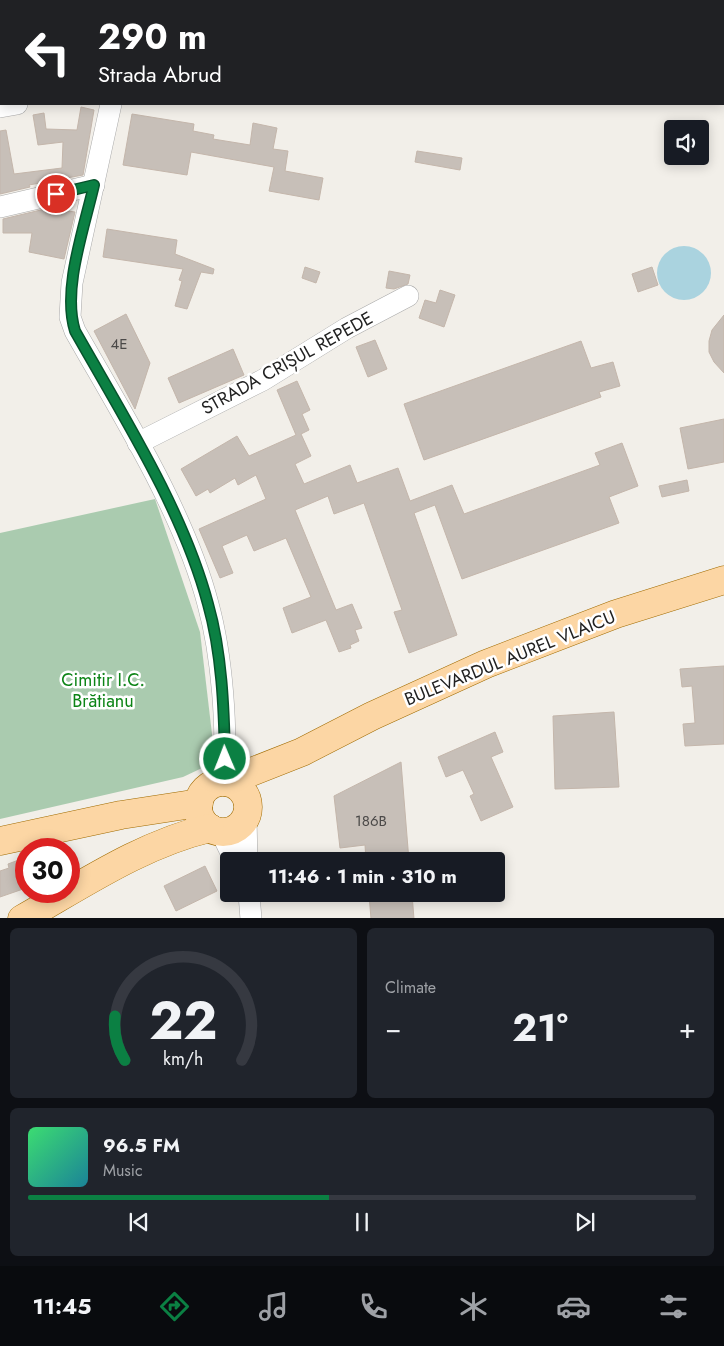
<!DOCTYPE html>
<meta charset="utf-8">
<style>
body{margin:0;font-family:Jost,sans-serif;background:#20242c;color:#f1f3f6;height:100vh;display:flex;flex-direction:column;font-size:19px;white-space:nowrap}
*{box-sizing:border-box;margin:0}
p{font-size:16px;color:#9ea1a6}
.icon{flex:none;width:28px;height:28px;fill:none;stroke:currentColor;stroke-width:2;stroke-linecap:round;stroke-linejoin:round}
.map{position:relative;height:918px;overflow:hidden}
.details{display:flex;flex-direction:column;gap:10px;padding:10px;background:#0d0f14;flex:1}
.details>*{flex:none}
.banner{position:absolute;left:0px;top:0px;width:725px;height:105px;box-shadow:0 2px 12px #0003;background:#202124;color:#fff;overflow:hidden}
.tools{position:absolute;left:664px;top:120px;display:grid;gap:10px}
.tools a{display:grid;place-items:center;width:45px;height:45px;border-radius:5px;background:#171b24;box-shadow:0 2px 12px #0003;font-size:25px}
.speed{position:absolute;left:15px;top:838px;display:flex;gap:10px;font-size:25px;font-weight:700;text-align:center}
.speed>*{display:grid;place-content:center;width:65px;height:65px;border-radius:50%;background:#171b24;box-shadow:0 2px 12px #0003;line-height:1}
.speed .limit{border:8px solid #d22;background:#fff;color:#111}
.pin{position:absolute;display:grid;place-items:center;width:42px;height:42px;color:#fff;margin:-21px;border:2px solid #fff;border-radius:50%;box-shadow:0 1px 5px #0007}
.me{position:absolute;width:55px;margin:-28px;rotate:359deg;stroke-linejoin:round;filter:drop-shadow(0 0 4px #0008)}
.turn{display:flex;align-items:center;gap:18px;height:105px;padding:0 15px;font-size:22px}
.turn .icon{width:65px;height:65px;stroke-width:2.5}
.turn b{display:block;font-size:35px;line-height:42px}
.big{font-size:38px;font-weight:700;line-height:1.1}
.details .widget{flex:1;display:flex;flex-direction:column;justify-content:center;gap:8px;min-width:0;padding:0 18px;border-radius:8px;background:#20242c}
.details .dial{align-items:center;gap:0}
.dial svg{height:130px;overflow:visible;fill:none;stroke:#363941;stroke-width:7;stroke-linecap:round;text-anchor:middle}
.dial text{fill:#f1f3f6;stroke:none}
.song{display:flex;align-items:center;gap:15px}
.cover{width:60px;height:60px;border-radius:8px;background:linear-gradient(135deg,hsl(140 70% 55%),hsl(190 70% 35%))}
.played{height:5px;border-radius:2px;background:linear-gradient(90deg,#0b8043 45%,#363941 45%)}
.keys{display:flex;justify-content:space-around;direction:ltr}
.heat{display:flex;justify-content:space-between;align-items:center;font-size:28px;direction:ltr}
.details .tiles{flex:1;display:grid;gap:10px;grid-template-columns:1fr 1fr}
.widget:last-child{grid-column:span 2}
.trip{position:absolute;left:220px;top:852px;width:285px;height:50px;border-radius:5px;background:#171b24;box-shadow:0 2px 12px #0003;font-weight:700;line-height:50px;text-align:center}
.menu{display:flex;height:80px;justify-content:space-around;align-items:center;background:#090b0e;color:#9ea1a6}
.menu .icon{width:35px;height:35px}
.menu .current{color:#0b8043}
.menu b{font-size:22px;color:#f1f3f6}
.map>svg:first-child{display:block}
.cemetery{fill:#aacbaf}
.water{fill:#aad3df}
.building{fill:#c7bfb8;stroke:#c4b6ab}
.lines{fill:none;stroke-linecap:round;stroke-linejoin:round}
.minor-casing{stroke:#a9a9a9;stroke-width:22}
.major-casing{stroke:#a06b00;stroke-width:29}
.minor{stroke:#fff;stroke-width:21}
.major{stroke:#fcd6a4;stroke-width:28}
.route-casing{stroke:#07532c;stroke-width:12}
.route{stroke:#0b8043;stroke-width:9}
.labels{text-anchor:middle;stroke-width:5;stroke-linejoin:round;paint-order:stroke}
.number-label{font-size:15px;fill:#4b4948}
.street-label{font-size:18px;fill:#222;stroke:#fff}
.park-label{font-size:18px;fill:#0c8416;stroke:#fff}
</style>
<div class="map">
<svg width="724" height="919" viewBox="0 0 724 919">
<rect width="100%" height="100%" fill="#f2efe9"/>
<path class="cemetery" d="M155,499L200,632L214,751L202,768L183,777L0,819V533Z"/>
<circle class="water" cx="684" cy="273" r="27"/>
<g class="building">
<path d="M81,107L94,110L83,175L29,185L30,187L0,194V131L6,130L14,174L62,168L63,142L38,145L33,115L44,113L46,129L77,130Z"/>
<path d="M132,114L194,124L193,131L214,135L213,139L250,145L253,123L277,128L273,149L288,151L285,171L323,178L319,200L269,191L274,167L191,152L187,175L123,165Z"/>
<path d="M417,151L462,158L460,170L415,162Z"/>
<path d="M49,208L75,212L64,259L29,252L32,233H3V219Z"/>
<path d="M107,229L177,240L175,254L214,269L213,274L201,272L187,309L175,306L182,281L179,280L183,269L103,257Z"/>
<path d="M305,267L320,272L316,283L302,278Z"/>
<path d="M652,267L658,285L638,292L632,274Z"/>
<path d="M389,271L410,275L408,284L394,289L386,288Z"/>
<path d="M440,290L455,295L444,327L419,318L425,300L436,303Z"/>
<path d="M126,314L150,363L135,409L94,331Z"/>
<path d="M724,315V373L714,362L709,352V341L712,330Z"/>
<path d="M375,340L387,369L368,377L356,347Z"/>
<path d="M581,341L591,368L613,362L620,386L599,392L601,397L424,460L404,404Z"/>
<path d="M233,349L244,375L179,403L168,378Z"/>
<path d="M297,381L310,410L302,414L309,430L301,434L311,456L295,464L304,484L350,465L357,483L398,468L410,501L452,485L464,514L600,465L595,453L622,443L638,486L609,497L619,523L462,579L435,505L414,513L457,635L409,653L394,612L402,610L364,503L334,514L328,496L295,510L336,610L352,604L362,628L355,630L359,641L350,645L351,648L339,652L326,620L292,633L283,608L311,597L286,538L254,551L247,535L222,546L233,573L220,578L199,529L266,499L256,475L238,485L235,478L210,493L208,489L196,496L181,469L237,436L249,456L296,435L277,390Z"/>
<path d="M724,419V462L688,469L680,428Z"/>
<path d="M687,480L689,491L662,497L659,486Z"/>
<path d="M724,666V744L685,746L683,724L695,723L692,686L682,687L680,669Z"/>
<path d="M614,712L619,787L555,789L553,716Z"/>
<path d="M495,732L503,752L491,757L513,807L481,821L470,796L474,794L463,770L446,777L438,757Z"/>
<path d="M401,762L409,861H366L365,845L340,848L334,796Z"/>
<path d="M24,858L26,865V888L0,897V871L9,868L8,864Z"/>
<path d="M205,866L217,891L176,911L164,886Z"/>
<path d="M369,894H412L414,919H371Z"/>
</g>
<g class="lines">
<g class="minor-casing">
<g id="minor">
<path d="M132,1V0"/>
<path d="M111,104L72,283L70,317L75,331C122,414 184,512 208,604C222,655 228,730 223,782"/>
<path d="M0,107L17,104"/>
<path d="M0,207L94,185"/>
<path d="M138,443L263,380L347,328L408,296"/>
<path d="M246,818L247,861"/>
<path d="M221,832L235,861"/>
<path d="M249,894L251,919"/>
</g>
</g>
<g class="major-casing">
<g id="major">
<path d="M226,782L302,752L372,716L486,664L616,614L724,580"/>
<circle cx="223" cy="807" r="25"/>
<path d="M0,841L121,815L199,803"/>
<path d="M22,919C82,885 142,844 210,828"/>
</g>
</g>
<use href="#minor" class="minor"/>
<use href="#major" class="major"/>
</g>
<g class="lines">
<g class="route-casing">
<path id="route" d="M56,194L94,185C84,229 62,289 75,331C123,416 183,510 208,604C222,653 224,708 225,759"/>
</g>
<use href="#route" class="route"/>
</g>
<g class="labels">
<g class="number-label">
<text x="119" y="349">4E</text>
<text x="371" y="826">186B</text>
</g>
<g class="street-label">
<text transform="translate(287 363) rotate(-29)" y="6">STRADA CRIȘUL REPEDE</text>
<text transform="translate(510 658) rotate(-22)" y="6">BULEVARDUL AUREL VLAICU</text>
</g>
<g class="park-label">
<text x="103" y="686">Cimitir I.C.<tspan x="103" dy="21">Brătianu</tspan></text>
</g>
</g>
</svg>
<div class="tools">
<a><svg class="icon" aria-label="sound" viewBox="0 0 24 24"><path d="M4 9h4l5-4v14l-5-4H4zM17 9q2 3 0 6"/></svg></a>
</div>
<div class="speed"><div class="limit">30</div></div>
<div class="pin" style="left:56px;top:194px;background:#d93025"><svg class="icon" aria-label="arrive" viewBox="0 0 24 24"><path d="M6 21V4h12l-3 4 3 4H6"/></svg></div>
<svg class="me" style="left:225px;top:759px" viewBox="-20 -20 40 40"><circle r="17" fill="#0b8043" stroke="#fff" stroke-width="3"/><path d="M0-11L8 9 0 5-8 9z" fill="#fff"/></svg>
<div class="trip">11:46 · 1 min · 310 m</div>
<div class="banner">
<div class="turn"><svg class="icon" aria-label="left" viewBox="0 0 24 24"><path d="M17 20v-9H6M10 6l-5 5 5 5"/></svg><div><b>290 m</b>Strada Abrud</div></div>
</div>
</div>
<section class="details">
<div class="tiles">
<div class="widget dial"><svg viewBox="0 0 100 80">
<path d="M14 69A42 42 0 1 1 86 69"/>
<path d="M14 69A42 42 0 0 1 8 42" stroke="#0b8043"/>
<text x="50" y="56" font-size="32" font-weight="700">22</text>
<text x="50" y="72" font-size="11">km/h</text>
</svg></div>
<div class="widget"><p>Climate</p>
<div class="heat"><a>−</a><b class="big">21°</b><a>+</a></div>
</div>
<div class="widget">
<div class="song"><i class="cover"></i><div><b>96.5 FM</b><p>Music</p></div></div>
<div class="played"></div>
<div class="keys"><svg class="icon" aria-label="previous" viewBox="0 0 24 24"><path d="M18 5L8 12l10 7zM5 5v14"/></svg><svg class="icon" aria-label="pause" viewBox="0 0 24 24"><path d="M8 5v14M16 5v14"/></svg><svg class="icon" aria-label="next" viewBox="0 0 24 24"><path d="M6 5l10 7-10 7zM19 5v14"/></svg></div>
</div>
</div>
</section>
<nav class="menu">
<b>11:45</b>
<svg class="icon current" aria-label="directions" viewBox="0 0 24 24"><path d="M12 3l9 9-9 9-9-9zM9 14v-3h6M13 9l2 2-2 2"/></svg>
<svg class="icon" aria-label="music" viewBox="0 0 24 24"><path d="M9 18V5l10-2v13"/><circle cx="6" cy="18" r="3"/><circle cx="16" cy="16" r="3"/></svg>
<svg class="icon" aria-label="phone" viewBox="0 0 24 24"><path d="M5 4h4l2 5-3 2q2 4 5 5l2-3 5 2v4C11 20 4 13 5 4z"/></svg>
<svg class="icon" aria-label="climate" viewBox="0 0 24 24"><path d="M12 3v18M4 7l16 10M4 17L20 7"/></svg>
<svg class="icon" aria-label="car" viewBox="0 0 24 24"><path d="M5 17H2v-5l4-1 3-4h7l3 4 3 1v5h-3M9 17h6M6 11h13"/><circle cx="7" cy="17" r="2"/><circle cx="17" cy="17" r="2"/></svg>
<svg class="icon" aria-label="filters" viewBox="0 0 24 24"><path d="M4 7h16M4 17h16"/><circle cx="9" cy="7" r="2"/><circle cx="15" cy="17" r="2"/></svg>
</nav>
